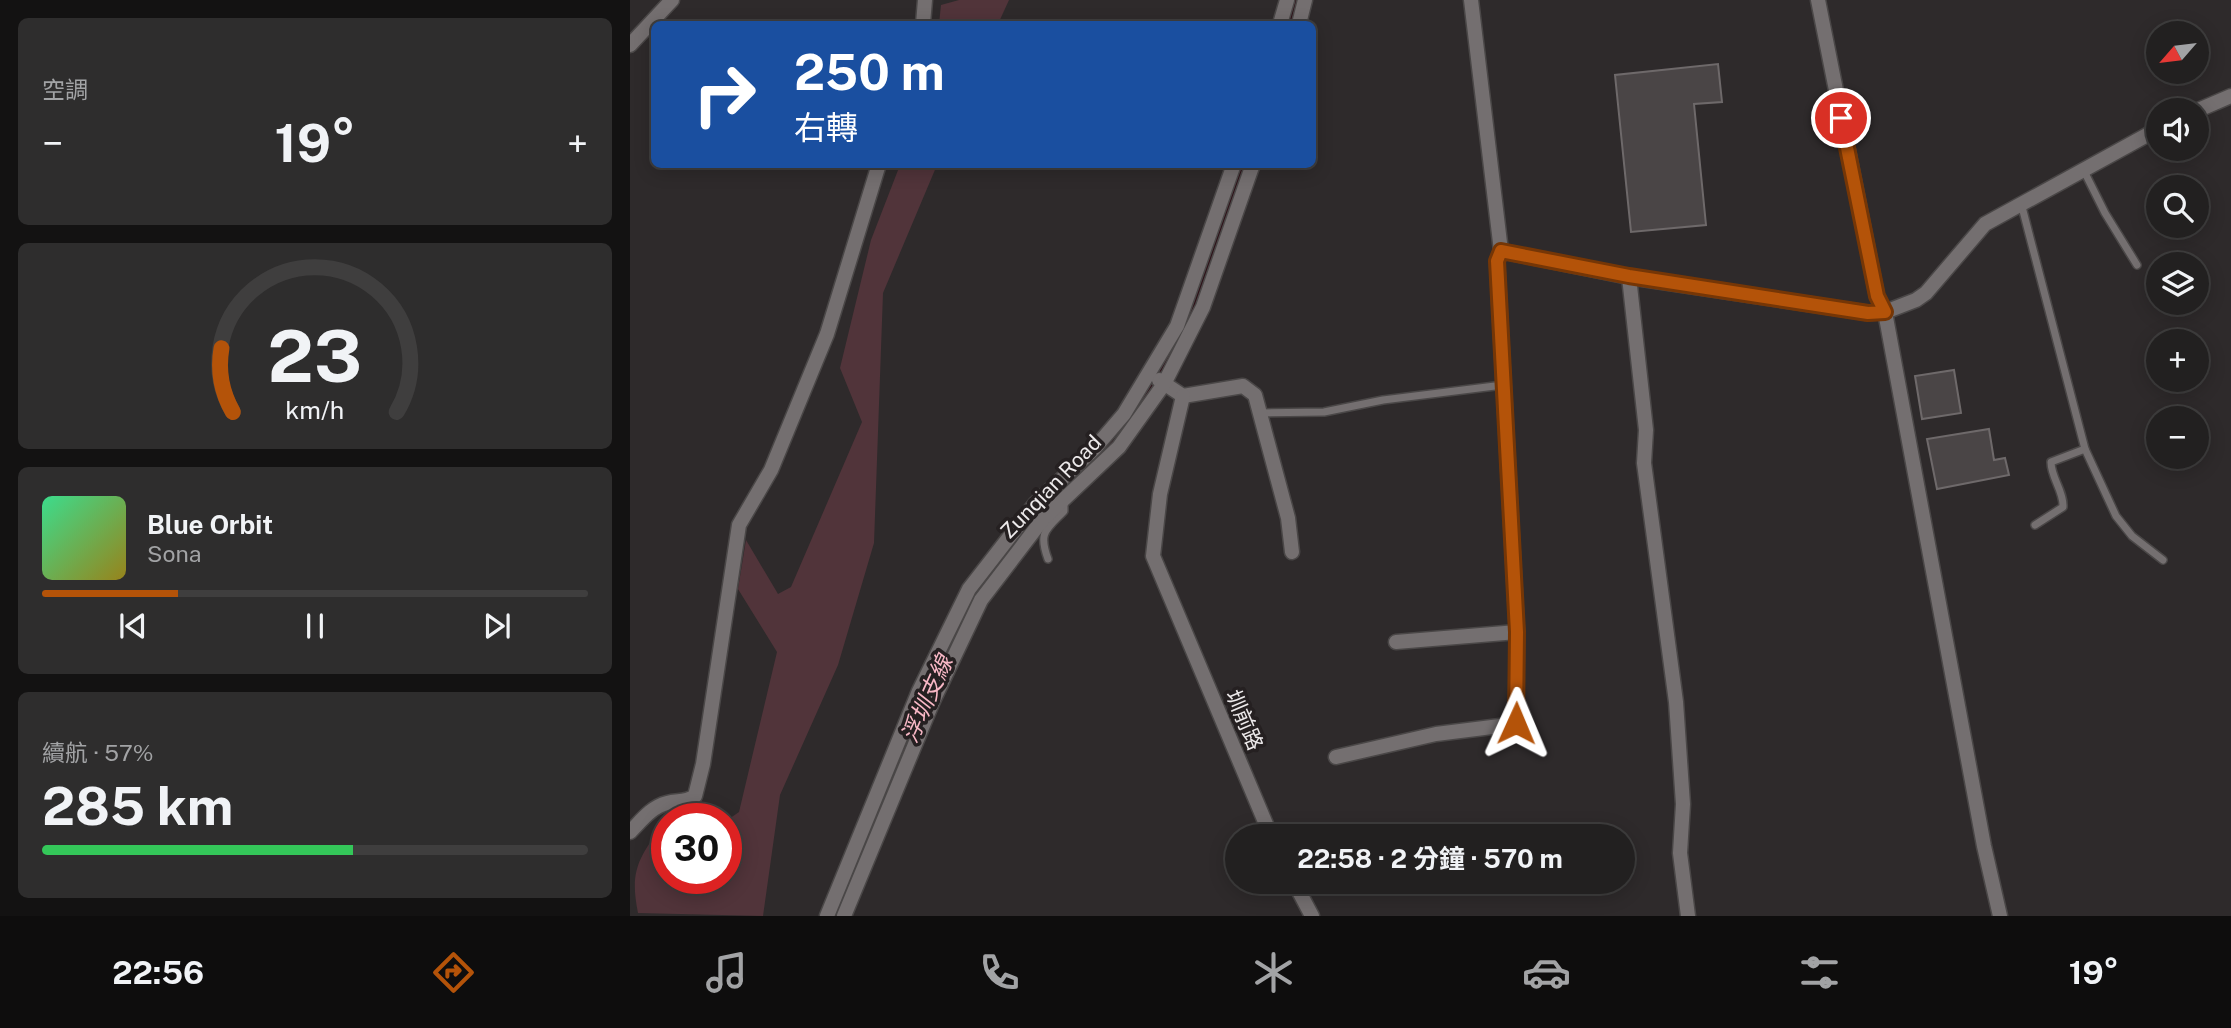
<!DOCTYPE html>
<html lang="zh-TW">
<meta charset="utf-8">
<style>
body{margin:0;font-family:"Public Sans","Noto Sans TC",sans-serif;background:#2e2d2d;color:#f1f3f6;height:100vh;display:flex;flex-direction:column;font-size:26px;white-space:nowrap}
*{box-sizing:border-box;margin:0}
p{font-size:23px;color:#a2a3a5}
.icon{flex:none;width:38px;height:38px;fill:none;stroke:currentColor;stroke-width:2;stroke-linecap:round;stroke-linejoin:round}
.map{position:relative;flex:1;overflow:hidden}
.drawer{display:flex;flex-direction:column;gap:18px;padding:18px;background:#131212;width:630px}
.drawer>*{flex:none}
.top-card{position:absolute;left:21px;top:21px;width:665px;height:147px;border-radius:10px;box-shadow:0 4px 18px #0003,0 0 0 2px #3f3e3e;background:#1a4fa0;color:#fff;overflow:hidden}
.needle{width:46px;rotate:242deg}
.fabs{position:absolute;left:1516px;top:21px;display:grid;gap:14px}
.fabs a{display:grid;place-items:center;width:63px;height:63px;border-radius:50%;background:#222020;box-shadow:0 4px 18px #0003,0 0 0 2px #3f3e3e;font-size:35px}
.speed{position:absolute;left:21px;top:803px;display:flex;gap:14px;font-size:35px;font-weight:700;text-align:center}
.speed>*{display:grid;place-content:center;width:91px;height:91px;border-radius:50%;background:#222020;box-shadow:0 4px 18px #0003,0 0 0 2px #3f3e3e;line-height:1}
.speed .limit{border:10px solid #d22;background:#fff;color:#111}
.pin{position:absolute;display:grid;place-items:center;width:60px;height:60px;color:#fff;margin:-30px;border:4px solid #fff;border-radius:50%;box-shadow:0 2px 7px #0007}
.me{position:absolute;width:77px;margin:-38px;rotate:1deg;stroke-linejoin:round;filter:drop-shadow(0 0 5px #0008)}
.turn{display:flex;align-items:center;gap:24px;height:147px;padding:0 28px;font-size:32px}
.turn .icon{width:91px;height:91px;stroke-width:2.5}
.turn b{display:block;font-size:49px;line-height:60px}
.big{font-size:52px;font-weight:700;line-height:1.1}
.drawer .card{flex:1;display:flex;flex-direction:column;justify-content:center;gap:10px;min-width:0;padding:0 24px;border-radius:10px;background:#2e2d2d}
.drawer .dial{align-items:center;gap:0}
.dial svg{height:182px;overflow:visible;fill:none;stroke:#3f3e3e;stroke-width:7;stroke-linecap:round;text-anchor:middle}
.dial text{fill:#f1f3f6;stroke:none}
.song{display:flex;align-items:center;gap:21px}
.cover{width:84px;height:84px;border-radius:10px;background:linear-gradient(135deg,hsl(150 70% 55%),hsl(50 70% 35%))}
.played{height:7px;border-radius:4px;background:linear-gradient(90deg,#b45309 25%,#3f3e3e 25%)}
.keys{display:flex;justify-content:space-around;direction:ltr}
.heat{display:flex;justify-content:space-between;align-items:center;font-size:38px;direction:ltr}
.charge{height:10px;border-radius:5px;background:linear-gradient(90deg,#34c759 57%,#3f3e3e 0)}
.trip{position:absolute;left:595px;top:824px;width:410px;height:70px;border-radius:35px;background:#222020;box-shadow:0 4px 18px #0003,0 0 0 2px #3f3e3e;font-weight:700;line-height:70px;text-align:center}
.dock{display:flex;height:112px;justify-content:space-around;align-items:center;background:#0e0d0d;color:#a2a3a5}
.dock .icon{width:49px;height:49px}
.dock .on{color:#b45309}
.dock b{font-size:32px;color:#f1f3f6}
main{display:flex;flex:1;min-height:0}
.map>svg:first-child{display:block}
.green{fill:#51343a}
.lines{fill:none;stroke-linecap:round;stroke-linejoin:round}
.stream{stroke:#2e1219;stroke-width:3.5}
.building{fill:#4a4546;stroke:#6e696a;stroke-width:2}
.lane-casing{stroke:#4a4747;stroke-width:10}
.street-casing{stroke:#4a4747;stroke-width:17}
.lane{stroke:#746f70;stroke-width:7}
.street{stroke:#746f70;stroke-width:14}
.route-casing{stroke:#753606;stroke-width:18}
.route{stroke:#b45309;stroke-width:12}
.labels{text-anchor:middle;stroke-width:7;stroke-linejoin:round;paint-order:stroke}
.street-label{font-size:21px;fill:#edeaeb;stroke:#252021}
.water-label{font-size:23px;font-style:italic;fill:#f9b8c6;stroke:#252021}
</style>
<main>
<section class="drawer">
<div class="card"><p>空調</p>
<div class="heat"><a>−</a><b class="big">19°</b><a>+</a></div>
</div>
<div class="card dial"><svg viewBox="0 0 100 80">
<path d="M14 69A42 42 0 1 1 86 69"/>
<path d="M14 69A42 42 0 0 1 9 41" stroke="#b45309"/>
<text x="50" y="56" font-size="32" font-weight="700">23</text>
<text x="50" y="72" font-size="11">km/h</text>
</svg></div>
<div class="card">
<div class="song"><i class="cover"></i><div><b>Blue Orbit</b><p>Sona</p></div></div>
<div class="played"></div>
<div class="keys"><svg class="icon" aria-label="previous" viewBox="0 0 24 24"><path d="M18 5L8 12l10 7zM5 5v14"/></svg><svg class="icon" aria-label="pause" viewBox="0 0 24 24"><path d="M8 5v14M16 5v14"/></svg><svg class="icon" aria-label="next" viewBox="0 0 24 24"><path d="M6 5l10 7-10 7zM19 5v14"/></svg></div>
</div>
<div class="card"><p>續航 · 57%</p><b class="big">285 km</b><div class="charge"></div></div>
</section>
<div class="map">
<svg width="1601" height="916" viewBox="0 0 1601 916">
<rect width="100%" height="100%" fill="#2e2a2b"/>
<g class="green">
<path d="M329,0H379L368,24H309L311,5Z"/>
<path d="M270,165H307L253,293L244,543L208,665L150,795L133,916L8,913C0,873 7,860 31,827H37V878H96V821L109,812L147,652L108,589L116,540L148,594L161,587L232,422L210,368L241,240Z"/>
</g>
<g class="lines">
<g class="stream">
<path d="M660,24L666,0"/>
<path d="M562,314L614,164"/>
<path d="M531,371L543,352"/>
<path d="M506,412L523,384"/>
<path d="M438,484L488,438"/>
<path d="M206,916L297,694L342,599L357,576"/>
</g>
</g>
<g class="building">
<path d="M1088,64L1092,102L1064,104L1076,225L1001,232L985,75Z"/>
<path d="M1324,370L1331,413L1292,419L1285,376Z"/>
<path d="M1359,429L1364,460L1375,458L1379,475L1307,489L1297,439Z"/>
</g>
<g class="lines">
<g class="lane-casing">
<g id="lane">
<path d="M1453,169L1475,213L1507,265"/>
<path d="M1391,203L1455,449L1486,516L1502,536L1533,560"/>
<path d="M632,413L694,412L753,400L873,385"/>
<path d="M1405,525L1433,507C1434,491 1421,478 1421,462L1455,449"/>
<path d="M418,559C408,532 416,530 434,511V499"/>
</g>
</g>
<g class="street-casing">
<g id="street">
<path d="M1188,0L1247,296L1255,312L1354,846L1370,916"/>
<path d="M293,24L295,0"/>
<path d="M650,24L657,0"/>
<path d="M669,24L675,0"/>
<path d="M0,45L42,0"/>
<path d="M1566,111L1601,96"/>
<path d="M871,251L999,277L1238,313L1255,312L1286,300L1296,293L1355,224L1528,129"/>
<path d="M999,277L1016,430L1014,463L1046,702L1053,804L1050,853L1058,916"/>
<path d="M529,380L553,396L613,386L625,395L658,518L662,552"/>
<path d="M553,396L530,494L523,556L641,836"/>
<path d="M766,642L887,632"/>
<path d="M706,757L806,734L886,724L887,632L867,261L871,251L841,0"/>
<path d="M0,832C11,821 21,807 37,803C48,800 55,803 65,796L73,764L109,525L141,470L197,334L249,164"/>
<path d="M664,882L682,916"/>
<path d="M197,916L289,691L339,589L405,504L464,449L494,414L547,326L604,164"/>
<path d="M214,916L303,701L351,600L413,519L489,447L534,384L573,307L623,164"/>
</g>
</g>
<use href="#lane" class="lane"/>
<use href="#street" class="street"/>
</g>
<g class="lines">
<g class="route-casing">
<path id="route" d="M886,723L887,632L867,261L871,251L999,276L1238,313L1255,312L1247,296L1211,118"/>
</g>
<use href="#route" class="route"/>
</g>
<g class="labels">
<g class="street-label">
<text transform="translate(421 487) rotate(-46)" y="7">Zunqian Road</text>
<text transform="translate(614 720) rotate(67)" y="7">圳前路</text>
</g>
<g class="water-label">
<text transform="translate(297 699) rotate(-66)" y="8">浮圳支線</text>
</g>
</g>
</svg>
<div class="fabs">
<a><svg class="needle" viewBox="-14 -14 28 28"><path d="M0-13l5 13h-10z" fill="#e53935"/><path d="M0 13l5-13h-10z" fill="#a2a3a5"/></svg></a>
<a><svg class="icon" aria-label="sound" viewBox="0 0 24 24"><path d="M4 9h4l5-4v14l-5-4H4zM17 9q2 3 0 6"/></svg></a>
<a><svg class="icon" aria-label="search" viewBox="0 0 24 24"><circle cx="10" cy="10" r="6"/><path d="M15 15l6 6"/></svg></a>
<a><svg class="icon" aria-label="layers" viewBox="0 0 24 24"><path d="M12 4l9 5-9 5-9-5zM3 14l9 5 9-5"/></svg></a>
<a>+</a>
<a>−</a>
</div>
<div class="speed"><div class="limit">30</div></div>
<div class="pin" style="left:1211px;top:118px;background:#d93025"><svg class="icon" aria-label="arrive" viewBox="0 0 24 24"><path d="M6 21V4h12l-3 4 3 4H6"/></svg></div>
<svg class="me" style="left:886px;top:723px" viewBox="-20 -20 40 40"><path d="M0-17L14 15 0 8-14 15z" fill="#b45309" stroke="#fff" stroke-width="4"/></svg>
<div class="trip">22:58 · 2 分鐘 · 570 m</div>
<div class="top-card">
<div class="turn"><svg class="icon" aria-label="right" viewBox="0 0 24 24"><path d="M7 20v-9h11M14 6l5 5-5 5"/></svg><div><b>250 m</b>右轉</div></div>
</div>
</div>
</main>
<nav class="dock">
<b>22:56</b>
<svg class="icon on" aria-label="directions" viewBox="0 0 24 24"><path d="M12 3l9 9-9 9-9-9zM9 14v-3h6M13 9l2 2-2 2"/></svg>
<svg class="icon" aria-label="music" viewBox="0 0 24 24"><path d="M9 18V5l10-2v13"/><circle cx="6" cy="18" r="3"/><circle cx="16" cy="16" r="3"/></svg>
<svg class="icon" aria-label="phone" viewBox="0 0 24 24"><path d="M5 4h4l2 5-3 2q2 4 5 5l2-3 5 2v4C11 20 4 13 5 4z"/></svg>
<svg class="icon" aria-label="climate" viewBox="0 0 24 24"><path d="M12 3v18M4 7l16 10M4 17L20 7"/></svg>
<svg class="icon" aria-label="car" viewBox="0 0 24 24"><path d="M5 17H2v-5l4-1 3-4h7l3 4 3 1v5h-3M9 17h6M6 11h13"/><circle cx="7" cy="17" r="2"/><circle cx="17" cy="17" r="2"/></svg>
<svg class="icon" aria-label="filters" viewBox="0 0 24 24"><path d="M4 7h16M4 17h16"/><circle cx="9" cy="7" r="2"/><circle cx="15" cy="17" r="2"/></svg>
<b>19°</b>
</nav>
